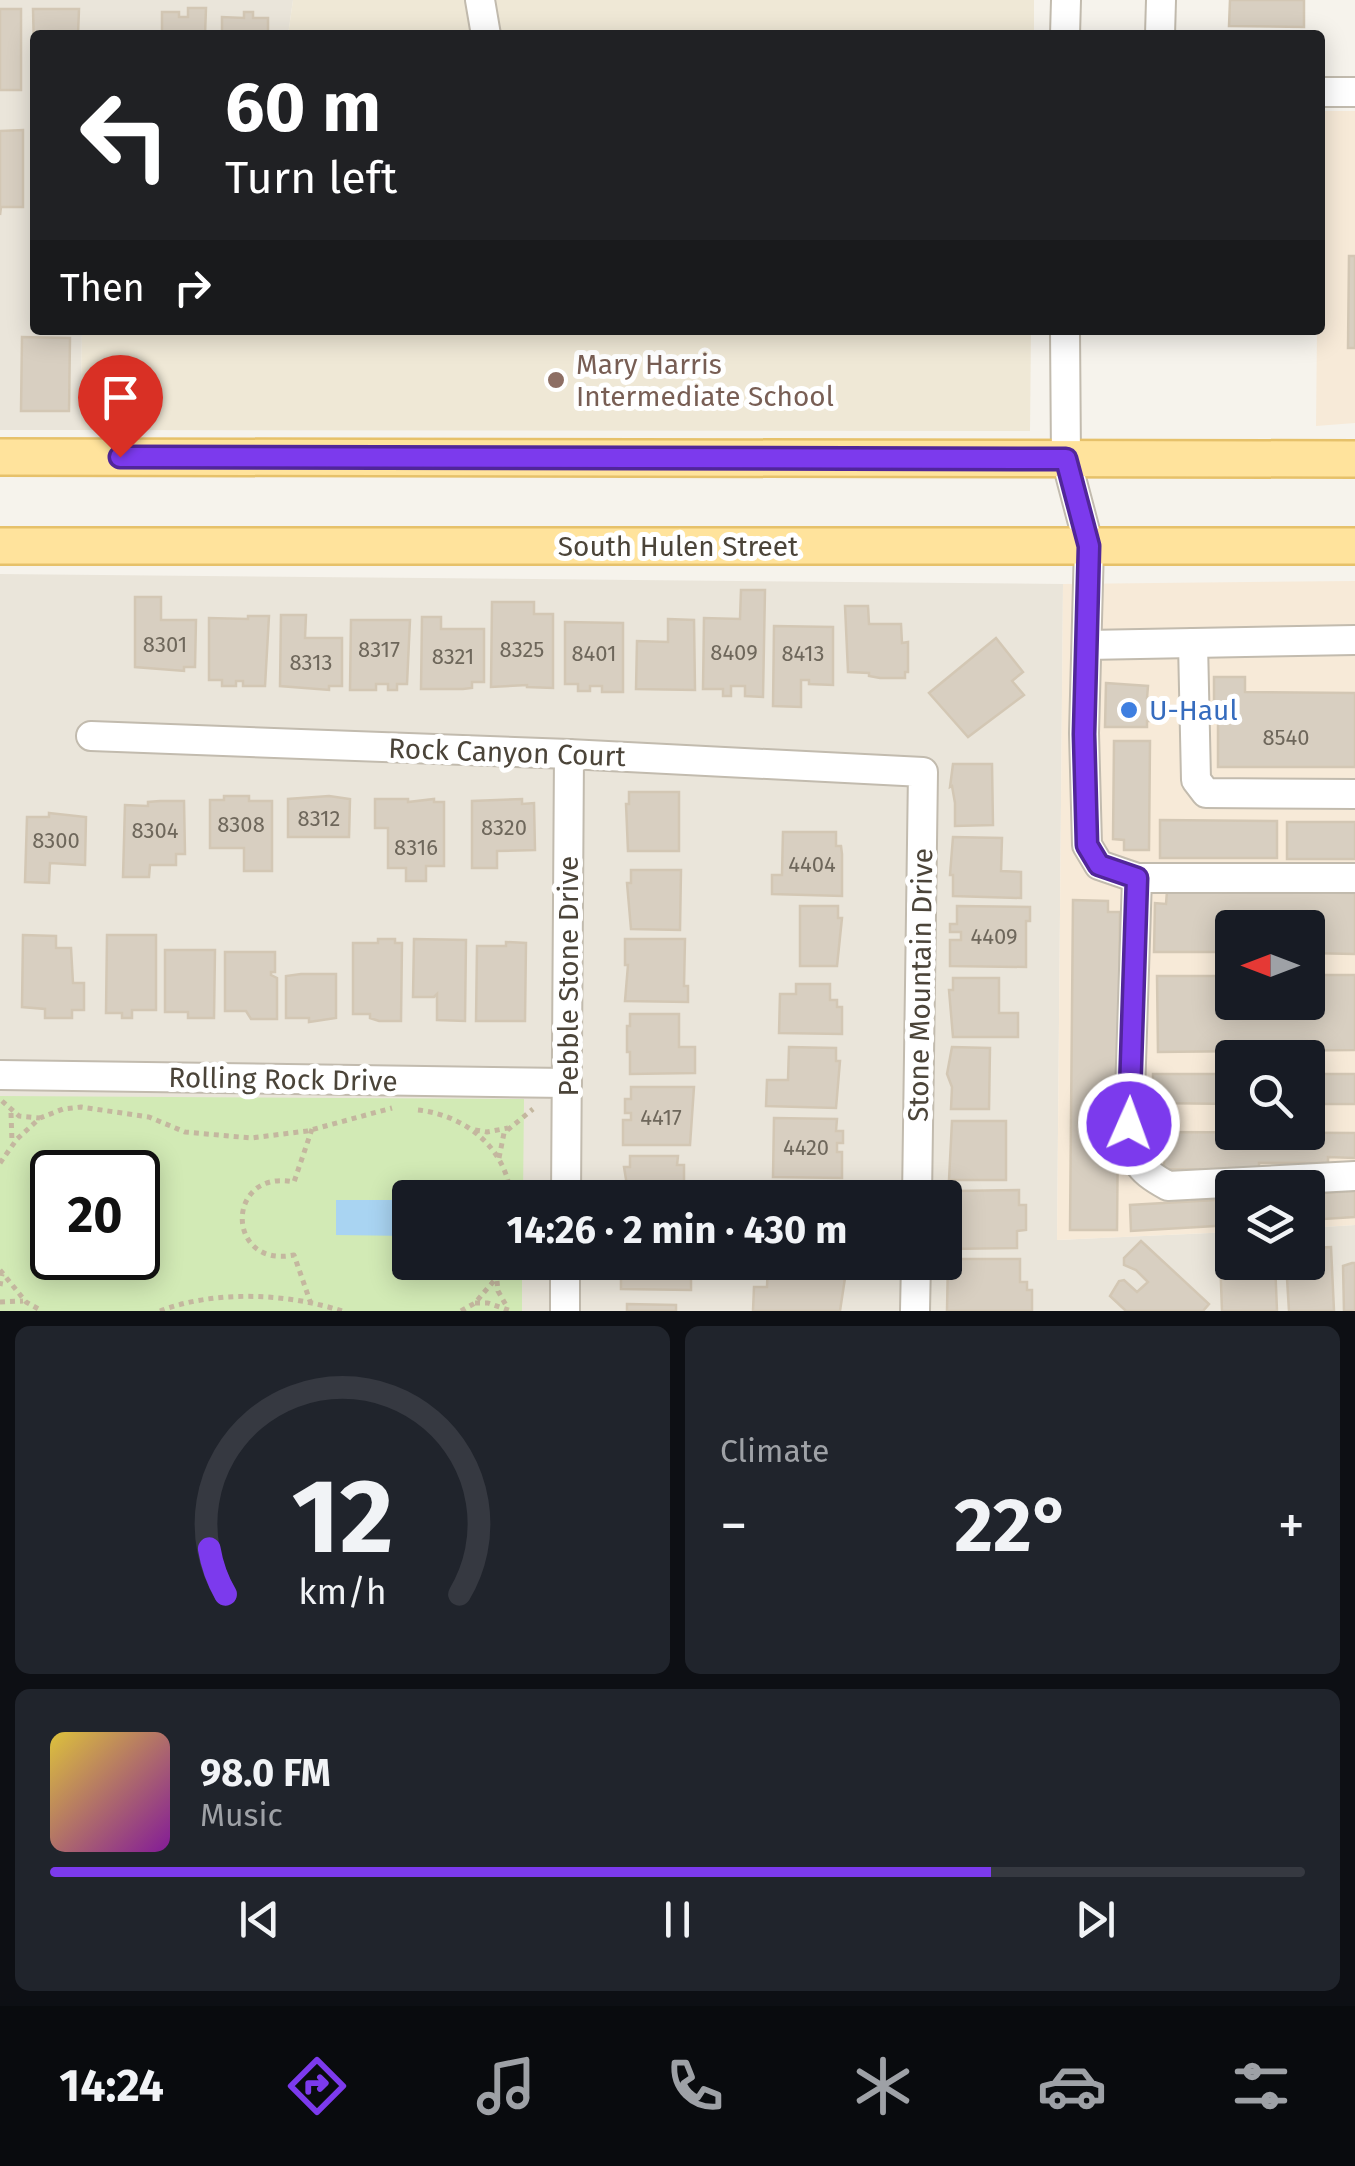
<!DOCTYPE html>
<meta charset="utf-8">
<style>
body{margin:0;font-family:"Fira Sans",sans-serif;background:#20242c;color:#f1f3f6;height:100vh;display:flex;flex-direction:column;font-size:38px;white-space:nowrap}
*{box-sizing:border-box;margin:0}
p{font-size:32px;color:#9ea1a6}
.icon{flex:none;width:55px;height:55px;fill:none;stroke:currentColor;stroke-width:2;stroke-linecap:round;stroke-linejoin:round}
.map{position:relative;height:1311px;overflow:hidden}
.side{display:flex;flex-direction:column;gap:15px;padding:15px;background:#0d0f14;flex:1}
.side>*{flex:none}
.banner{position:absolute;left:30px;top:30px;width:1295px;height:305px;border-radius:10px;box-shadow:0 5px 25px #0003;background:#202124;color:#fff;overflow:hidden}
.needle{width:65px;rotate:270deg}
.fabs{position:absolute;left:1215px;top:910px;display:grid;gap:20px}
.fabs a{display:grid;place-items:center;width:110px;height:110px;border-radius:10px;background:#171b24;box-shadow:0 5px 25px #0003;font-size:50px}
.speed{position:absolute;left:30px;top:1150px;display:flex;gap:20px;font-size:50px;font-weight:700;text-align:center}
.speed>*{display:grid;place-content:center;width:130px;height:130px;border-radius:50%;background:#171b24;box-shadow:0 5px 25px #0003;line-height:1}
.speed .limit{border:5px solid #111;border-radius:15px;background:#fff;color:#111}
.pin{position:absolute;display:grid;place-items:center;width:85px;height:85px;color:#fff;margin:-102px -42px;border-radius:50% 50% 50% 0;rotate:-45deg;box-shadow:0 0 10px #0007}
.pin .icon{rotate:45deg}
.me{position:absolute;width:110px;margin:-55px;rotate:2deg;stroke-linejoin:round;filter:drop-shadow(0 0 8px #0008)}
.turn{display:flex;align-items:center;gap:35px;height:210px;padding:0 30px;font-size:45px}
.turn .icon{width:130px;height:130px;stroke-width:2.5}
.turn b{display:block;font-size:70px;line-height:85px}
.then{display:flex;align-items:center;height:95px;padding:0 30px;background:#0003;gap:20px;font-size:38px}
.big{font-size:75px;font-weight:700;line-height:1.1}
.side .card{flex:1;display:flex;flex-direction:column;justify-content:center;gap:15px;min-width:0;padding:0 35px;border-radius:15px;background:#20242c}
.side .dial{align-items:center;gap:0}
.dial svg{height:260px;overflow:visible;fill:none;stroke:#363941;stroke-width:7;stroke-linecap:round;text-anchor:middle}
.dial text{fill:#f1f3f6;stroke:none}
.song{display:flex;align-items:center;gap:30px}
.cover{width:120px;height:120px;border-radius:15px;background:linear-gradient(135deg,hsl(50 70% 55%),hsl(290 70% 35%))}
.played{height:10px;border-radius:5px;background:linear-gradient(90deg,#7c3aed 75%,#363941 75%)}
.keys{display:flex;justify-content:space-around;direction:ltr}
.heat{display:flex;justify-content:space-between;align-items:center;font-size:55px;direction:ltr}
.side .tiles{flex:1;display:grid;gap:15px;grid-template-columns:1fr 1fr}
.card:last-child{grid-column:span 2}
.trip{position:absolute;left:392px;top:1180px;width:570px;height:100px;border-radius:10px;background:#171b24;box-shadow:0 5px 25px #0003;font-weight:700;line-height:100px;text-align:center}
.dock{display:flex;height:160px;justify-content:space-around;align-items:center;background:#090b0e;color:#9ea1a6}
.dock .icon{width:70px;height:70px}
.dock .selected{color:#7c3aed}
.dock b{font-size:45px;color:#f1f3f6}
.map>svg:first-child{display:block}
.residential{fill:#eae5da;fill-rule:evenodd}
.commercial{fill:#f7ead8;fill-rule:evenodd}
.education{fill:#efe8d6}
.green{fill:#d2eab5;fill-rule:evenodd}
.water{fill:#a9d4f2}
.building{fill:#d8cfc1;stroke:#d3c7b4;stroke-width:2.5}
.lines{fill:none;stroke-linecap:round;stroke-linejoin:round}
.minor-casing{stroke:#c2bbae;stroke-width:32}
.major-casing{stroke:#e6c16a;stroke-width:40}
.path{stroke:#c4b79f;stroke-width:5;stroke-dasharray:5 5;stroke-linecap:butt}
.minor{stroke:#fff;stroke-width:28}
.major{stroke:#ffe39c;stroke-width:35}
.route-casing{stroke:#51269a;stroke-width:25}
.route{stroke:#7c3aed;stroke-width:18}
.education-dot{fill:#8d6e63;stroke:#fff;stroke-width:4}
.shop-dot{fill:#3f7fe0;stroke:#fff;stroke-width:4}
.labels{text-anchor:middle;stroke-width:10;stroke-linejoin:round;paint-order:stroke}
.number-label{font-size:22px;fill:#6e675b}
.education-label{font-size:28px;fill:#785e54;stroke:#fff;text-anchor:start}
.street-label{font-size:28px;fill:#4b4439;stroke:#fff}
.shop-label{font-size:28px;fill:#366cbe;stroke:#fff;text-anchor:start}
</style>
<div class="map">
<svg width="1355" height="1311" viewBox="0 0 1355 1311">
<rect width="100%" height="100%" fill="#f6f3ec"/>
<g class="residential">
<path d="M0,0H293L288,35H35V330H82L80,430H0Z"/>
<path d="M0,574L1063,584L1057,1240L1232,1232V1262H1308V1228L1355,1225V1311H0ZM52,1172H138V1258H52ZM410,1198H945V1262H410Z"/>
</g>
<g class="commercial">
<path d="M1320,111H1355V423L1316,426L1317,330H1320Z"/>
<path d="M1355,581V1225L1308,1228V1188H1232V1232L1057,1240L1063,584ZM1232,928H1308V1002H1232ZM1232,1058H1308V1132H1232Z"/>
</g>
<g class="education">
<path d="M293,0H1034V35H288Z"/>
<path d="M82,330H1031L1030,431L80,430Z"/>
</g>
<path class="green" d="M0,1096L524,1099L523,1197L410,1198V1262L522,1263V1311H0ZM52,1172H138V1258H52Z"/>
<path class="water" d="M336,1200H410V1236L336,1235Z"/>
<g class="building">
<path d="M1230,0H1304V27L1229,26Z"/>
<path d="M188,8H206L205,35H162V12H179V17H188Z"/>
<rect x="0" y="9" width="21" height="81"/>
<path d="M33,9H79L78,35H35V91Z"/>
<path d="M244,12H253V18H268V35H222V17L244,18Z"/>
<path d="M23,130V207H1L0,215V131Z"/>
<path d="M1349,256H1355V348H1348Z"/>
<path d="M22,337L70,338L69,411H21Z"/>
<path d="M741,590H765L763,697L745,696V686H731V696H723V689H703L704,618L740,619Z"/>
<path d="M135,597H161V620H196L195,667H184V671L135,667Z"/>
<path d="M492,602H534V614H553V688L527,687V685L491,687Z"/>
<path d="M845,606H868L869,624H901L902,643L908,642V672H905V678H880L869,676V673L848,672Z"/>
<path d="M281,615H306L305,638H342V686H329V690L280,686Z"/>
<path d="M248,616H269L265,686H243V681H236V686H222V680H209V618L248,619Z"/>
<path d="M422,617H441V629H484V682H472V688L463,689H421Z"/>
<path d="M668,619L694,620L695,690L636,689L637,641L668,642Z"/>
<path d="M351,620H410L407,684H397V690H388V684H376V690H350Z"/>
<path d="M565,622L623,623V692H602V686H590V691H578V684H565Z"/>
<path d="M774,626L833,627V685L809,684V680H801V707L773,706Z"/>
<path d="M996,638L1023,672L1012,681L1024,695L968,737L929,693Z"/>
<path d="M1214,677H1245V692L1355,693V767H1218V707H1214Z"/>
<path d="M1106,683L1148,686L1147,698H1152V721H1147V727H1105Z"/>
<path d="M1114,741H1150L1149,850H1124V840L1113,839Z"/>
<path d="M953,764H992L993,825L955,826V803L952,786L950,787Z"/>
<path d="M629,792H679V851H628L626,804H629Z"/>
<path d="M224,796H249V801H272V871H244V848H210V800H224Z"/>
<path d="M329,796L350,799L349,837H288V799Z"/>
<path d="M375,799H408V802L434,799V802H444V866H426V881H406V868H388V828H375Z"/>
<path d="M522,799V804L534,803L535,850L497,851V868H472V801Z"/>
<path d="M160,801H184L185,854H176V865H150L149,877H123L125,805L148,806V802Z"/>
<path d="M49,813L86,817L85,865L50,863L49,883L25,882L27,817H49Z"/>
<path d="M1160,820L1277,821V858H1160Z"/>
<rect x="1287" y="822" width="68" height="37"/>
<path d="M783,832H836V846H841L842,854V896L772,894V875H782Z"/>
<path d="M953,837L1002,838L1001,871L1021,872V898L953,896V875H950Z"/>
<path d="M631,870H681L680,930L631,929L627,883H631Z"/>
<path d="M1167,891L1355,893V954L1308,953V928H1232V952H1154L1155,903L1166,904Z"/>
<path d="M1073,900L1108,901V912H1120L1117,1230H1070Z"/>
<path d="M800,906H838V918H842L837,966H800Z"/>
<path d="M957,906L1030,907V921H1026V967L950,966V940H961V932H950V924H957Z"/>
<path d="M23,935L56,936V948H71L73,983H84V1010H72V1018H45V1009L22,1007Z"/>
<path d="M107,935H156V1010H132V1018H122V1013H106Z"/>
<path d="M378,939H395V943H402L401,1021H379L370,1018V1014H353V943H378Z"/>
<path d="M414,939L466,940L465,1021L437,1020V994L434,997H413Z"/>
<path d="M625,939H685L684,986H688V1002L625,1001L628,965H625Z"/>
<path d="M506,942L526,943L525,1021H476L477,946H506Z"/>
<path d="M165,950H215L214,1018H188V1012H165Z"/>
<path d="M225,952H275V972H271V975L277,978V1019H251L246,1011H225Z"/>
<path d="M301,974H336V1018L309,1022V1018H286V976Z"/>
<path d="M1308,975H1355V1050L1158,1052L1157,976H1232V1002H1308Z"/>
<path d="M953,978H999V1013H1018V1037H953L949,990H953Z"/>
<path d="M796,984H830V1000H837V1007H842V1034L779,1033L780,994H796Z"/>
<path d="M630,1014H679V1047H695V1073L630,1074V1052H627V1026H630Z"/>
<path d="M789,1047L836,1048V1061H840L836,1108L766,1106L767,1080H788Z"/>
<path d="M952,1047L990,1048L989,1109H951L952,1087L947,1074Z"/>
<path d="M1153,1074H1232V1104L1153,1103Z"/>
<rect x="1308" y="1074" width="47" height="30"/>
<path d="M631,1087H694L690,1145H623V1120H631V1113H625V1099H631Z"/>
<path d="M774,1118L837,1119L836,1131H843V1143H837V1152H842V1178L773,1177Z"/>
<path d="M952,1121H1006V1180H949Z"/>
<path d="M1152,1132L1355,1133V1158L1328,1157V1163H1259V1170L1164,1169V1157H1152Z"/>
<path d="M630,1156H678L677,1165H684V1183H678V1198H629L624,1167H630Z"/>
<rect x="447" y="1188" width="37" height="10"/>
<rect x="787" y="1188" width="49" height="10"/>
<path d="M1019,1190V1205H1026V1230L1017,1231V1248L947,1249V1224H953V1215H947V1202H955V1191Z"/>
<path d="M1355,1191V1217L1308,1220V1194Z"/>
<path d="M1232,1199V1225L1131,1231L1130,1205Z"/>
<path d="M1141,1241L1209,1304L1203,1311H1126L1110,1296L1119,1281L1124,1280L1137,1292L1148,1282L1136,1270L1124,1265V1258Z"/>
<path d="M1331,1247L1334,1311H1289L1286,1262H1308V1248Z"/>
<path d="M1232,1256V1262H1275L1277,1311H1222L1220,1257Z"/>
<path d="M948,1259H1020V1282H1027V1290H1032V1311H947Z"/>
<path d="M628,1262H691V1290L621,1289V1264Z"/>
<path d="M768,1262H840V1278H845L840,1311H753L754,1287H767Z"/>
<path d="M1352,1263H1355V1311H1344L1343,1266Z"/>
<path d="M627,1304L676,1305V1311H627Z"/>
</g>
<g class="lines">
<g class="minor-casing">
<g id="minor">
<path d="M480,0L486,35"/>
<path d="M1065,35L1066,0"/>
<path d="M1160,35L1161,0"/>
<path d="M1320,92H1355"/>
<path d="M1065,330L1066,459L1089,546L1084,733L1087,845L1099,865L1137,878H1355"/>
<path d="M1193,643L1196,780L1206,793L1355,794"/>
<path d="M1087,645L1355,640"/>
<path d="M91,736L569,754L923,772L917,1198"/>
<path d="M1137,878L1129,1124C1134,1160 1135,1168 1168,1186L1355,1176"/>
<path d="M0,1075L567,1083"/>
<path d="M566,1198L569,754"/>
<path d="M565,1311V1262"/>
<path d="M915,1311L916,1262"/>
</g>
</g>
<g class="major-casing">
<g id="major">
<path d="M0,457L1355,459"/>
<path d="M0,546H1355"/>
</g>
</g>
<g class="path">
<path d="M2,1101L19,1116L40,1118"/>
<path d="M418,1110C465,1115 507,1148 511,1198"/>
<path d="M11,1113L12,1142"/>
<path d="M475,1130L487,1132L508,1128"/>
<path d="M499,1158L504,1133L533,1109"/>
<path d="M0,1163L17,1139L40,1118L63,1109L81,1107L149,1117L185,1132L251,1138L307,1131L392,1108"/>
<path d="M0,1270L26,1302L42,1311"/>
<path d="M497,1281L498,1291L507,1307"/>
<path d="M0,1286L2,1274"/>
<path d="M0,1302L23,1301"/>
<path d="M475,1303H488L511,1311"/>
<path d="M311,1304L294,1255C225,1269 225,1168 294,1182L312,1129"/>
<path d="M160,1311C214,1290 287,1293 342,1311"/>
<path d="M461,1311L475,1303L504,1269L505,1262"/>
</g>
<use href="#minor" class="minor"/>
<use href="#major" class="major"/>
</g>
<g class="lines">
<g class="route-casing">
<path id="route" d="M120,457L1066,459L1089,546L1084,734L1087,845L1099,865L1137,878L1129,1124"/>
</g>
<use href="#route" class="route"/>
</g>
<circle class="education-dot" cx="556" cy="380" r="10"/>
<circle class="shop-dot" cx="1129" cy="710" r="10"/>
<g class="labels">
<g class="number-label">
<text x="165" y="652">8301</text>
<text x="379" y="657">8317</text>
<text x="522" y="657">8325</text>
<text x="734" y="660">8409</text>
<text x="594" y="661">8401</text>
<text x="803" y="661">8413</text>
<text x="453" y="664">8321</text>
<text x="311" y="670">8313</text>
<text x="1286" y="745">8540</text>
<text x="319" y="826">8312</text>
<text x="241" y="832">8308</text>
<text x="504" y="835">8320</text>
<text x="155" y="838">8304</text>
<text x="56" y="848">8300</text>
<text x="416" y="855">8316</text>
<text x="812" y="872">4404</text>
<text x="994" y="944">4409</text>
<text x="661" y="1125">4417</text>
<text x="806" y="1155">4420</text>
</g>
<g class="education-label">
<text x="576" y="374">Mary Harris<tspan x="576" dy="32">Intermediate School</tspan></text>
</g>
<g class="street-label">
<text x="678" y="556">South Hulen Street</text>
<text transform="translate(507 752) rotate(2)" y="10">Rock Canyon Court</text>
<text transform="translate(568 976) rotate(-90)" y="10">Pebble Stone Drive</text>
<text transform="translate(920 985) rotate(-89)" y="10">Stone Mountain Drive</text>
<text transform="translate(283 1079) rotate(1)" y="10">Rolling Rock Drive</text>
</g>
<g class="shop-label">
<text x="1149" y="720">U-Haul</text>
</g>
</g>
</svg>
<div class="fabs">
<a><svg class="needle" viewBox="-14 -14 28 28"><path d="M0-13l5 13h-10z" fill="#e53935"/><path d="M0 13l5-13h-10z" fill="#9ea1a6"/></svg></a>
<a><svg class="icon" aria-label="search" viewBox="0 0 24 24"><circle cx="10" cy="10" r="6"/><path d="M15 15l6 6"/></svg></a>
<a><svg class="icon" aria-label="layers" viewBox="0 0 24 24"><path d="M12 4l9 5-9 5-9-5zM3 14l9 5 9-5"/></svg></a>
</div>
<div class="speed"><div class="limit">20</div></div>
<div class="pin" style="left:120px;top:457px;background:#d93025"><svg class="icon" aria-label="arrive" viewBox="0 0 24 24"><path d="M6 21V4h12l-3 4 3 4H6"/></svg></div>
<svg class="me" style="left:1129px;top:1124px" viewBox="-20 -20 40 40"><circle r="17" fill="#7c3aed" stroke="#fff" stroke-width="3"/><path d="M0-11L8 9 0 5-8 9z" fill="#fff"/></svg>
<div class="trip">14:26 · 2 min · 430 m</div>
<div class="banner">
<div class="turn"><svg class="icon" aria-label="left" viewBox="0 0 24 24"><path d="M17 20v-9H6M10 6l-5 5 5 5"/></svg><div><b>60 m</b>Turn left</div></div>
<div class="then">Then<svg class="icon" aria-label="right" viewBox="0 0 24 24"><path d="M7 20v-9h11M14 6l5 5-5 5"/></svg></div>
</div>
</div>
<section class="side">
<div class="tiles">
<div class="card dial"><svg viewBox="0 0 100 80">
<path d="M14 69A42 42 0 1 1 86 69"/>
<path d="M14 69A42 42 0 0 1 9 55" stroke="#7c3aed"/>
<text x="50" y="56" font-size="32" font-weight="700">12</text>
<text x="50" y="72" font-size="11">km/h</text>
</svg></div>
<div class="card"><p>Climate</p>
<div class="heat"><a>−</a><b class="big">22°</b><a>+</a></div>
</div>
<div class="card">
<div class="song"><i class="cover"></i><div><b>98.0 FM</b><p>Music</p></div></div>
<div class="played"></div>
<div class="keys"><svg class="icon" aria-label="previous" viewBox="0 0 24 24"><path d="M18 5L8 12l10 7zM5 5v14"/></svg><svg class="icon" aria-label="pause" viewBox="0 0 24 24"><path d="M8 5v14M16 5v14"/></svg><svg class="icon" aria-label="next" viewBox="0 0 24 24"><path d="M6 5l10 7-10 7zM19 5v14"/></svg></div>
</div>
</div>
</section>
<nav class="dock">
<b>14:24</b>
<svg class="icon selected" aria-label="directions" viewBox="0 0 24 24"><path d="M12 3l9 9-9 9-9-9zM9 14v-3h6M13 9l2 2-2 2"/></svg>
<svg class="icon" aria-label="music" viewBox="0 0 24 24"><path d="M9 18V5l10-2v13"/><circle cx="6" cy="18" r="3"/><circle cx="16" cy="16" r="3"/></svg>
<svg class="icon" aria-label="phone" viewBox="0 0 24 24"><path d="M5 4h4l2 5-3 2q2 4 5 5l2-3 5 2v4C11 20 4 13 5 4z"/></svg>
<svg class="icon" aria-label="climate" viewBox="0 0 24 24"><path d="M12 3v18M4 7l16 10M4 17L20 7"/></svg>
<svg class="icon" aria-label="car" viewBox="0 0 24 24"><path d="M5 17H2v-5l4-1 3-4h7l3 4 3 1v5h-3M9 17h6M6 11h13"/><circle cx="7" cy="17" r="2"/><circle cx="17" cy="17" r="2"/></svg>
<svg class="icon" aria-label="filters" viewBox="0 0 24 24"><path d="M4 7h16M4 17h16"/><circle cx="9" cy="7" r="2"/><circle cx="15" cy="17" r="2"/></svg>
</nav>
